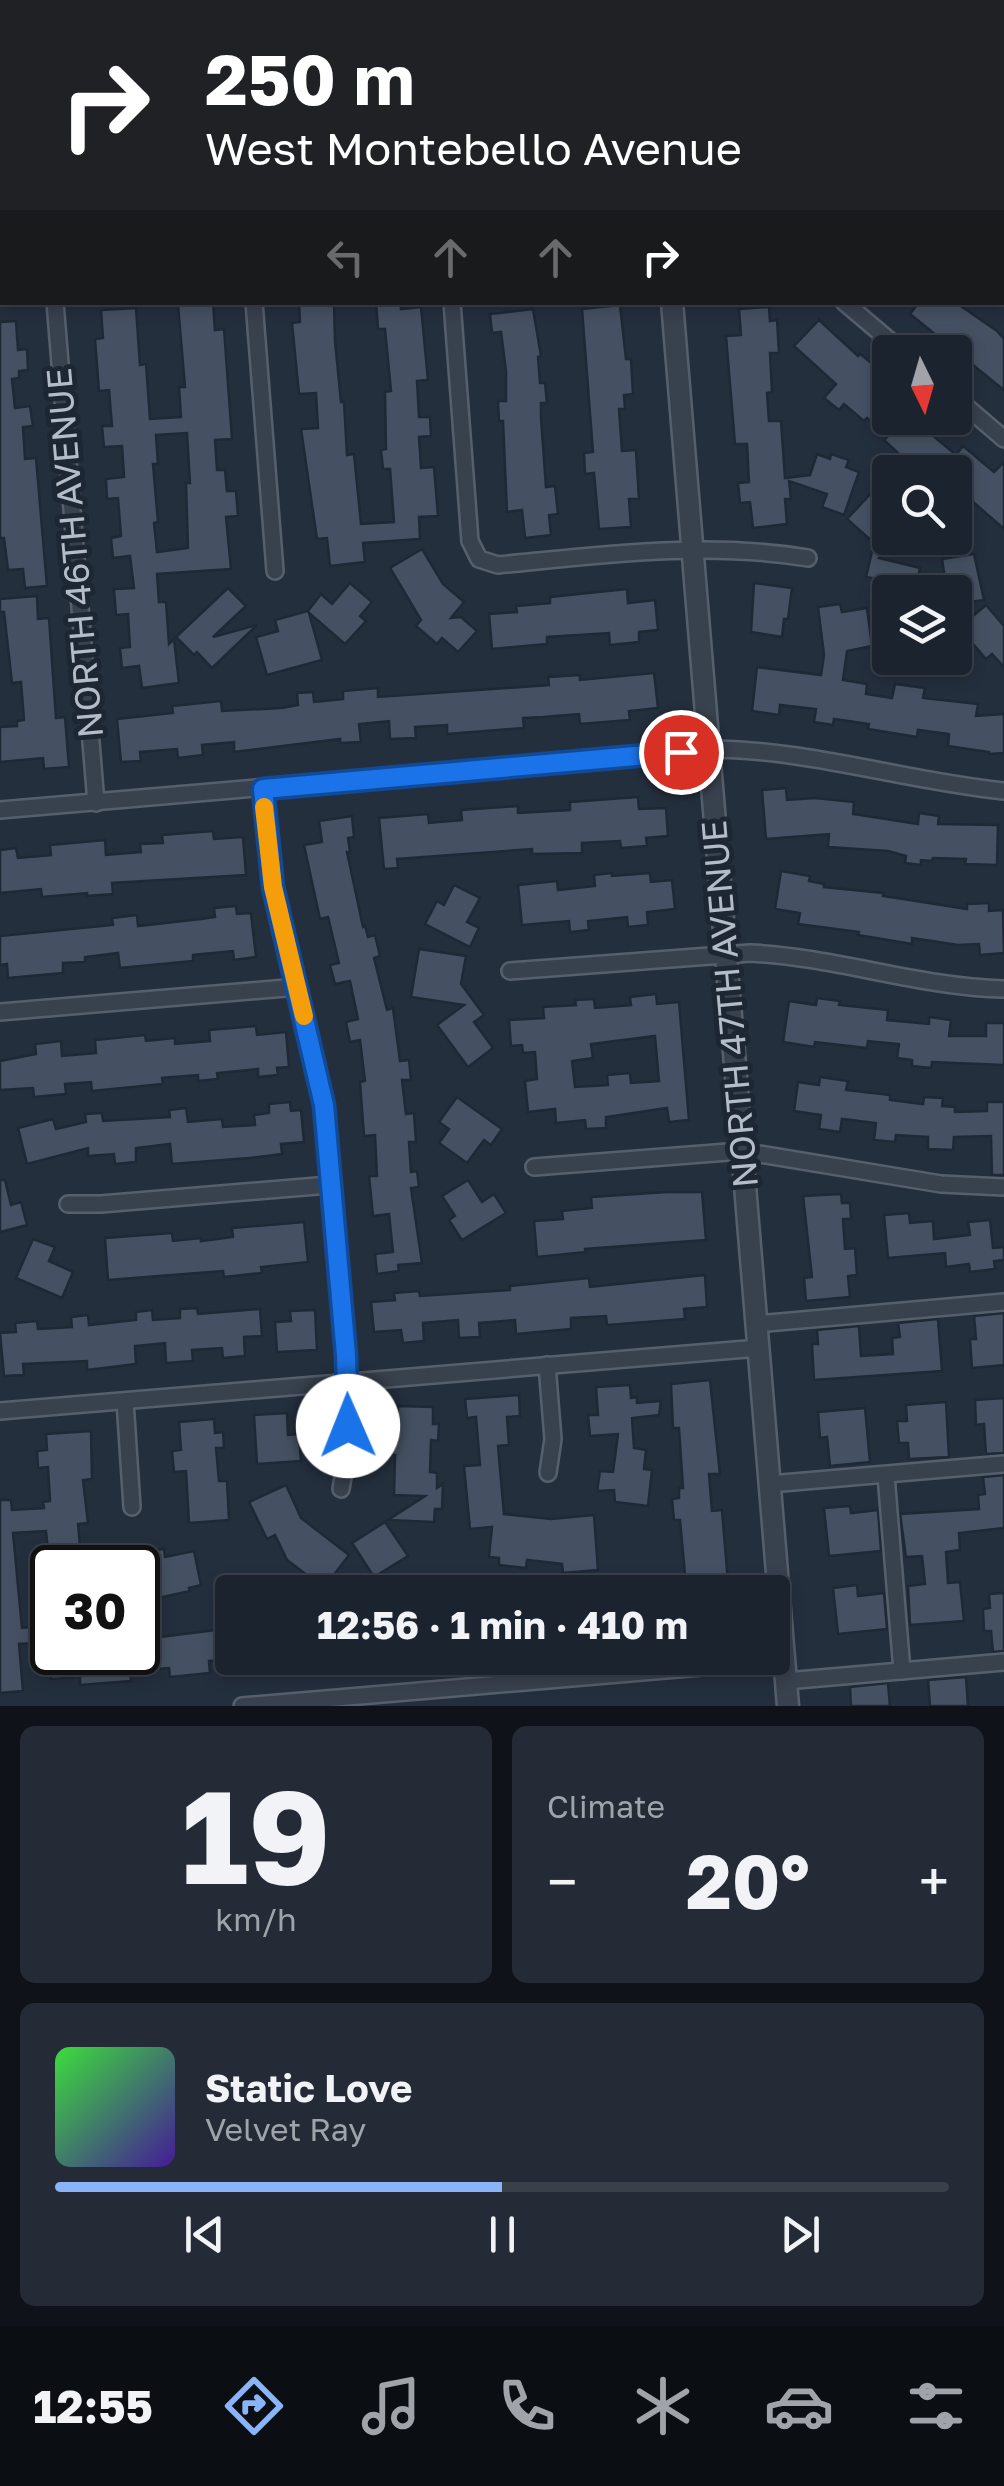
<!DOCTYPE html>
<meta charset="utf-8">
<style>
body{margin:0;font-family:"Golos Text",sans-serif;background:#242b36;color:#f1f3f6;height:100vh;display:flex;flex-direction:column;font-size:38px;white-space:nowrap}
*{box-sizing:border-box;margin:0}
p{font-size:32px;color:#a0a4aa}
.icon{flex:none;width:55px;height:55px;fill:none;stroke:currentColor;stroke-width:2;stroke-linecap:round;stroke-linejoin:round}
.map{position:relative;height:1706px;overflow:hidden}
.sheet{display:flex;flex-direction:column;gap:20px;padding:20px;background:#0f1319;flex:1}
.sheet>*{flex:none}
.banner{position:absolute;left:0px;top:0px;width:1005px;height:305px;box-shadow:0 5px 15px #0003,0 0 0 2px #39404a;background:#202124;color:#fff;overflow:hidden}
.needle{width:65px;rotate:175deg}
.tools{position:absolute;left:872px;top:335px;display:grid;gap:20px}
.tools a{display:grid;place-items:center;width:100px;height:100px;border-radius:10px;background:#1b232e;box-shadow:0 5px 15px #0003,0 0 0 2px #39404a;font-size:50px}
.speed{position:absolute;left:30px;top:1545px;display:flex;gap:20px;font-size:50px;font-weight:700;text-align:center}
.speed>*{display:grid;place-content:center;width:130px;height:130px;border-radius:50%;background:#1b232e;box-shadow:0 5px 15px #0003,0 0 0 2px #39404a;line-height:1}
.speed .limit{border:5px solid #111;border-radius:15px;background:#fff;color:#111}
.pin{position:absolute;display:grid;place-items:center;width:85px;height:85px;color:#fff;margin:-42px;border:5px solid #fff;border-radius:50%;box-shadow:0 2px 10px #0007}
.me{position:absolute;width:110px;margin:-55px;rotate:359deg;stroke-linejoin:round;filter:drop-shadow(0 0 8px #0008)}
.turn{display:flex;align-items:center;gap:35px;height:210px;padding:0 40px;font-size:45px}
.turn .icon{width:130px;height:130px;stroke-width:2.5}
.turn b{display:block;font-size:70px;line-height:85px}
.lanes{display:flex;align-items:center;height:95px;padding:0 40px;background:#0003;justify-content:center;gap:50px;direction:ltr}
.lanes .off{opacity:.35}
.big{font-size:75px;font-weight:700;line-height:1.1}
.sheet .card{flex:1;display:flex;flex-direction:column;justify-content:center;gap:15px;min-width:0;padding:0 35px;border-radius:15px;background:#242b36}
.sheet .dial{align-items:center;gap:0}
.dial b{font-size:130px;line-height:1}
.song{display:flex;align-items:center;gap:30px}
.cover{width:120px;height:120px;border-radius:15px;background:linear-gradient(135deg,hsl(120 70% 55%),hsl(260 70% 35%))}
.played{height:10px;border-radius:5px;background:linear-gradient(90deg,#8ab4f8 50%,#39404a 50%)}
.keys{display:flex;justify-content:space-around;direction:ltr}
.heat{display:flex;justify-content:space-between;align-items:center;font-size:55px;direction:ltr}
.sheet .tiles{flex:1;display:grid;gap:20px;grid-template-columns:1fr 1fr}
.card:last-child{grid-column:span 2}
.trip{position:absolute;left:215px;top:1575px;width:575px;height:100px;border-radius:10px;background:#1b232e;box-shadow:0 5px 15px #0003,0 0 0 2px #39404a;font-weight:700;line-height:100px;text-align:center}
.dock{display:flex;height:160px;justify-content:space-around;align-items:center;background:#0b0e12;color:#a0a4aa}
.dock .icon{width:70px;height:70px}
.dock .current{color:#8ab4f8}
.dock b{font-size:45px;color:#f1f3f6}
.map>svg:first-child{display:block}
.water{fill:#394c67}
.building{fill:#455162;stroke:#1f2835;stroke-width:2.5;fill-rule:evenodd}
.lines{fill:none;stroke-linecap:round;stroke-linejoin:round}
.minor-casing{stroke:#565f6c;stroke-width:20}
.tertiary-casing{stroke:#565f6c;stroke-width:25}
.trunk-casing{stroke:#434c59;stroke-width:30}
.minor{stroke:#38414e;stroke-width:15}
.tertiary{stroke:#38414e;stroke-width:20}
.trunk{stroke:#656462;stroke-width:25}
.route-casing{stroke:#114b97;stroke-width:25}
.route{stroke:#1a73e8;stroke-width:18}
.slow{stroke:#f59e0b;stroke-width:18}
.labels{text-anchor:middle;stroke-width:10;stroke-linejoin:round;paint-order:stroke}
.street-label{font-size:35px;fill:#b4bcc9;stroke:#1d2633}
</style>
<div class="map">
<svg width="1004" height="1706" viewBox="0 0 1004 1706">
<rect width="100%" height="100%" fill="#242f3e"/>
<path class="water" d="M673,0H877L880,2H671Z"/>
<g class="building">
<path d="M213,302L215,330L224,329L232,439L215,440L217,470H225L227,491H236L238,516L226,517L231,569L157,574L159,602H166L169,644L174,639L179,683L142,688L139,666L122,668L120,648L130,647L128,614L116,615L114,589L134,588L130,556L113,558L111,538L121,536L118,498L107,499L106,479L124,477L122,446L104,447L102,426H112L109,390L99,391L95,339L103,338L101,310L136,308L140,365L146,364L150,419L181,417L179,387H185L178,305ZM187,433L190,483H186L188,548L157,552L154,523L158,522L153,464H158L156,435Z"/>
<path d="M299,302H334L335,341L341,402H344L347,455L354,454L361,524L394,522L390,469H383L381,450L386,449L385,392L391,391L385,329H378L376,302H401V309L421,307L428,380L417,381L419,417H430L431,436L419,437L421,468L434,467L438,516L419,517L420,539L363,543L365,562L330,566L327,538L317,539L301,429L318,428L316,393L299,394L292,323L300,322Z"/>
<path d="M919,302H955L997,331L1004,339V390L910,314Z"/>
<path d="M620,305L626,359H631L633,394L624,395L625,409H619L622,451L636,450L639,499H629L631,527L599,529L594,473L585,474L584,453L593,452L582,309Z"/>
<path d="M769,307L770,321L777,320L779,353H770L772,392L767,393L769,421H781L785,478L810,475L817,454L830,459L831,454L849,460L846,467L859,472L844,515L822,507L827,494L789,481L791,499H785L787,524L753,528L750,502L740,503L738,483L749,482L747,444H735L726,336L741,335L739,309Z"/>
<path d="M533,309L541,356L538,357L540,383H545L547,403H541V418L546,487L555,486L558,514L549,515L551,535L525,538L522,510L507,512L503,421H499L498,401H506V371L501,332L492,333L490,314Z"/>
<path d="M819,320L858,356L860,354L882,371L878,375L890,385V418H918L933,431L931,434L956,455L963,446L994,472L1004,462V529L955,486V472H907L912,466L884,440L888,436L867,418L864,421L844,404L839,410L824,398L836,384L794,346Z"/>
<path d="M16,321L18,350L27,349L28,370L19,371V378L12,379L15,408L30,406L33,426L23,427L25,459L36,458L47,586L25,588L23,569L8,570L4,538H0V322Z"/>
<path d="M876,488L890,501V546L879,558L920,568L915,592H890V609L872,605L877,579L866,577L874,543L847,519Z"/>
<path d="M422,549L443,584L464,602L451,618L461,617L477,631L458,652L442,638L437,644L416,626L421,620L390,568Z"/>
<path d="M974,554L984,600L955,604V592H947L942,559Z"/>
<path d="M350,583L372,602L360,616L366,621L345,644L309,613L322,660L267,675L256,637L278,631L275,620L308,611L321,594L332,604Z"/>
<path d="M754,583L792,588L788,619H784L782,637L751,632Z"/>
<path d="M228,588L246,606L213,637L257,625L212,668L197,652L194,655L176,637Z"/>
<path d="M627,589L628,603L655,600L658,630L639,632V642L610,645L609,633L547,637V644L492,649L489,614L517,612L516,606L550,603V597Z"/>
<path d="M37,596L38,619L49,618L56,718L65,717L69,767L44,769L43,758L0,762V727L17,726V721L24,720L21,682L12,683L4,612H0V599Z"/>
<path d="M840,604L842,612L867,608L872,646L847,651L843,680L867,684L866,694L892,698L895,684L925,688L923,698L978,704L976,716L1004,714V753L989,754V752L948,746L949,734L918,730L917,737L868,729L869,724L834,719L833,725L814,722L816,709L780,705L779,715L752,711L757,667L821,675L824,655L818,607Z"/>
<path d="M986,605L1004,626V667L992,654L986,659L973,644L947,673L929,658H955V631Z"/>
<path d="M654,673L658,708L629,711L630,720L580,724L579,714L543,717L523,718L524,728L447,734V725L415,727L416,738L390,739L389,721L359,724L361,742L340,743V739L234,752V742L202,745L203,755L178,758L177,749L140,752L141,761L121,762L117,719L173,713L172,706L221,701L222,711L282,708L298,705L297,693L313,692L314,702L343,699V691L378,688V697L549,685L548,677L580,675V680Z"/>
<path d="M786,788L787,800L815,798L854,802L853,814L918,824L919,813L939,816L938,824L998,825L997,865L965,864L966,859L933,858L932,861L921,860V865L905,863L906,856L888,851L828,847L829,834L766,839L762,790Z"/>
<path d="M638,797L639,809L666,808L668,836L646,838L647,846L621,848L620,841L582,843V853L532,854V849L397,859L398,868L384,869L379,818L428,814L429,823L462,820L461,810L518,806V813L570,810V802Z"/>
<path d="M352,816L354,837L348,838L350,852H347L363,927L365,926L368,937L375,935L380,956L374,958L387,1010L393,1008L400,1061L409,1060L411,1080H402L406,1114L414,1113L416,1142H409L411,1172L417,1171L419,1187L411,1188L422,1263L398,1265L399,1271L377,1274L375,1254L393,1252L389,1214L373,1216L369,1176H377L375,1135L364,1136L360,1082L365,1081L360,1040L350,1042L346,1022L358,1019L350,981L335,984L330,965L339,963L328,917L320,919L304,845L322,842L319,821Z"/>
<path d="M213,831L214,839L243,837L246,875L112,883L113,894L87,896V893L42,897L41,889L0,893V850L16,848L18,858L51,855L50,845L105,840L106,855L141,852L140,844L163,843L162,835Z"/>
<path d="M781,871L810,876L809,881L824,884V887L883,893V896L967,909V904L989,903V911L1003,910L1004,953L980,955L979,944L958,945L912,938V944L858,935L859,932L798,924L800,913L775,909Z"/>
<path d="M612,873V876L650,873L651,882L672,880L675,909L647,912L648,925L628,927L627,917L588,921L589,930L570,932L569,921L522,925L518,885L557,881L558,890L595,886L594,875Z"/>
<path d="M454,885L480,898L467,922L479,928L470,947L425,924L437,901L444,905Z"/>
<path d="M236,906L237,914L251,913L256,957L234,960L233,951L193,955V961L120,968L118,953L85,957V962L63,963V973L8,978L7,964L0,965V936L113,925L112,918L137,915L138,926L201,919L215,917L214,908Z"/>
<path d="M419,949L466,956L461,984L484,1015L474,1022L493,1048L468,1067L437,1025L464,1005L411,997Z"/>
<path d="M656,994L657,1004L679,1002L689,1120L669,1122L667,1108L606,1117V1128L586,1129L585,1120L556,1123L555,1109L528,1112L525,1081L537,1079L535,1052L523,1053L522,1045L511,1046L509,1020L544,1018L543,1007L576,1005L575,1000L594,999L595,1008L631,1005L630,997ZM655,1036L659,1081L631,1083L630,1073L607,1075L608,1085L575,1087L572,1061L593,1058L591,1044Z"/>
<path d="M817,998L840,1001L839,1005L888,1010L887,1020L929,1024V1017L951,1020L949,1036H986V1023H1004V1065L932,1062L931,1068L912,1066V1060L897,1058L899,1044L868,1041L867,1048L815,1042L814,1047L783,1042L789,1001L816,1005Z"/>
<path d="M256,1026L257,1035L286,1032L289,1067L277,1068L278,1075L258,1077V1069L217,1073L218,1079L198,1081V1075L162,1078L163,1084L92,1091L91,1082L65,1084L66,1094L34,1097L33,1088L0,1090V1061L36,1054L35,1044L61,1041L62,1056L96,1053L95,1040L145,1035L146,1041L175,1038V1044L210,1041L209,1030Z"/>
<path d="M820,1077L848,1081L846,1090L890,1095V1100L923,1104L924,1097L943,1098L942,1106L955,1107V1112L987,1111V1102H1004V1175H992L991,1136L954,1137L953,1150L928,1149V1137L896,1135L895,1142L874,1140L876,1123L842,1119L840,1132L819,1129L821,1115L794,1111L798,1082L819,1085Z"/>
<path d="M457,1097L502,1129L491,1145L484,1140L467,1163L439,1143L449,1129L439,1122Z"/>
<path d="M290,1102L291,1111L301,1110L304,1142L281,1144L282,1154L249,1158L172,1164L170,1144L136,1148V1162L115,1164L114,1154L88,1156V1148L27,1164L18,1128L53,1119L56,1129L86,1122L85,1114L102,1113L103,1121L170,1117L169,1110L186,1108L188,1122L222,1119L223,1127L255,1125L254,1115L269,1113V1104Z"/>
<path d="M0,1180H5L11,1205L21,1202L27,1225L0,1232Z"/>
<path d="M468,1180L482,1202L494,1194L506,1213L462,1240L449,1220L455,1216L442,1196Z"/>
<path d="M667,1192H702L706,1240L585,1249L586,1252L537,1257L534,1221L563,1219L562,1211L592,1208L591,1197Z"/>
<path d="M841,1194L842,1203H850L851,1219H843L845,1249L855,1248L857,1275L848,1276L850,1297L806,1301L804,1278L812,1277L803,1196Z"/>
<path d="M909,1213L910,1223L933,1221L934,1239L970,1235L968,1222L990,1220L993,1248L1004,1247V1260L994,1261L995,1269L970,1272L969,1264L946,1267L945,1253L888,1258L884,1215Z"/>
<path d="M304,1222L308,1262L261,1267L262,1273L224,1277L223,1271L108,1280L105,1238L172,1233L173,1241L201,1238V1241L233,1237L232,1228Z"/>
<path d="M33,1239L55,1247L49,1261L73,1272L62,1298L16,1278Z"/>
<path d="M705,1275L707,1307L684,1309L685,1319L607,1325L606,1316L571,1318V1329L516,1334L515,1320L479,1323L480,1337L459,1338L458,1320L423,1323L424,1341L403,1343L401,1330L374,1332L371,1302L395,1300L394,1293L419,1291L420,1296L510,1290V1286L589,1278L590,1287Z"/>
<path d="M197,1308L198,1314L260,1309L262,1336L244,1337L245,1356L223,1358L222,1348L192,1350L193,1361L166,1363L165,1343L135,1346L136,1364L87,1370V1361L23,1364L24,1375L4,1376L0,1333L16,1332L15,1323L37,1321L38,1329L57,1328L72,1327L71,1317L88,1315L89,1325L136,1320V1312L152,1310L153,1320L180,1318V1309Z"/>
<path d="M315,1310L317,1350L277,1352L275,1322L291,1321L290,1311Z"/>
<path d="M1004,1313V1365L972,1368L970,1339H976L974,1316Z"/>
<path d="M938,1319L942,1371L814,1380L812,1344H818L817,1330L859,1326L861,1356L893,1354L892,1338L900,1337L898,1323Z"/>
<path d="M710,1380L720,1474H709L712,1511L722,1510L728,1582L686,1585L680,1520H674L672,1499L679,1498V1488H683L679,1428H673L671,1384Z"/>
<path d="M630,1385L631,1398L637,1397V1403L661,1401L659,1415L632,1418L634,1448L646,1450L644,1469L652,1470L648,1506L615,1502L614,1490L597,1491L600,1471L613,1472L618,1434L590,1436L588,1415H598L596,1387Z"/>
<path d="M519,1395L520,1416L507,1417L509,1445L498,1446L504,1514L551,1519L594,1515L598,1570L563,1573L562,1564L527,1560L526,1568L499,1565V1558L489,1557L492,1527L470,1529L464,1466L480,1465L476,1417L467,1418L465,1399Z"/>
<path d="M1004,1398V1453L986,1454L984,1424L976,1425L975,1400Z"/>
<path d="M946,1402L949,1457L909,1459L908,1443H899L897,1421H907L906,1405Z"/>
<path d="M398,1406L433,1407V1424H439L438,1441L431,1440L430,1472L437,1473V1488L443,1484L442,1509H435L434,1522L388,1520L425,1496L394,1495L395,1455H387V1434H397Z"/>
<path d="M865,1408L870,1462L830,1466L827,1437L820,1438L818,1412Z"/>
<path d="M287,1413L288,1435L299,1434L301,1461L257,1464L254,1415Z"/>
<path d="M214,1419L215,1433L223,1432L224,1448H216L219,1481H227L229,1520L189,1523L186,1471L174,1472L172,1451L181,1450L179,1422Z"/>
<path d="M91,1431L92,1479L83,1480L88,1523L78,1524L82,1568H53V1551H48L46,1531L13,1533L22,1628L32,1627L34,1643L19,1644L23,1691L0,1693V1500H11L12,1510L44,1508L43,1502L50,1501L48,1467L38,1468L37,1451L47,1450L46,1434Z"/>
<path d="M1004,1475V1528L959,1533L960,1550L946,1552L948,1583L960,1582L964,1621L910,1625L908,1586L925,1584L922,1556L906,1557L900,1514L979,1509L978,1495L985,1494L983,1477Z"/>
<path d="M286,1485L301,1518L349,1555L324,1588L287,1560L275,1535L267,1539L249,1502Z"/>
<path d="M850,1506L851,1513L878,1510L881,1551L829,1556L824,1508Z"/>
<path d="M385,1522L408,1556L374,1577L352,1543Z"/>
<path d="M164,1549L165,1557L194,1551L201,1585L189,1588L190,1591L154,1599L138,1598V1568H95V1558Z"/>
<path d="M857,1585L858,1596L884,1593L887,1629L838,1634L833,1588Z"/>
<path d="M1004,1593V1651L993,1652L991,1631H984L983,1609L990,1608L989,1594Z"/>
<path d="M232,1628V1659L209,1661L210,1673L170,1677L169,1668L130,1671L131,1681L80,1685V1677L51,1679L49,1652H138V1637L152,1638Z"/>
<path d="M248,1658H290L291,1667L249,1671Z"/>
<path d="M966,1677L968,1706H930L928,1680Z"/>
<path d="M888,1683L890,1706H851L850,1687Z"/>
</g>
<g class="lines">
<g class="minor-casing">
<g id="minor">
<path d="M49,0L50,2"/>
<path d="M427,0V2"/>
<path d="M0,293L2,292"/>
<path d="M55,302L96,803"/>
<path d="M254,302L275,571"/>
<path d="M452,302L470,541L479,559L498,565C601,555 705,541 808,558"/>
<path d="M844,302L903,352"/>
<path d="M955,397L1004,439"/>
<path d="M263,789L273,887L323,1105L349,1405L348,1448L341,1489"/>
<path d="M0,810L709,749C808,749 905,781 1004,791"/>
<path d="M510,971L750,953C836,957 918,987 1004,989"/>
<path d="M0,1012L298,987"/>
<path d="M534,1167L741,1151L941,1184L1004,1187"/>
<path d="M68,1204H101L329,1185"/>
<path d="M757,1324L1004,1302"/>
<path d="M547,1365L553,1439L548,1473"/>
<path d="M125,1401L132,1507"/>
<path d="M0,1411L759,1348"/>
<path d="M886,1475L902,1671"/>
<path d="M770,1484L1004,1464"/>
<path d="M786,1681L1004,1662"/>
<path d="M242,1706L784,1660"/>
</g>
</g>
<g class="tertiary-casing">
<g id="tertiary">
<path d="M647,0V2"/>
<path d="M672,302L788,1706"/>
</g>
</g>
<g class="trunk-casing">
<g id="trunk">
<path d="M921,0L924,2"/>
<path d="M979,0L982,2"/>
<path d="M1002,20L1004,21"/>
<path d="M1002,69L1004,70"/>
</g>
</g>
<use href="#minor" class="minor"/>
<use href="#tertiary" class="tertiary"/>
<use href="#trunk" class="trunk"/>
</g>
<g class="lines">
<g class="route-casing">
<path id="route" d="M348,1426L346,1355L324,1105L273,887L263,789L681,752"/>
</g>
<use href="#route" class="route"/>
<path class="slow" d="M264,807L273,887L304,1016"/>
</g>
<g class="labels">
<g class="street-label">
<text transform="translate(75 553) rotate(-95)" y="12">NORTH 46TH AVENUE</text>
<text transform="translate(730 1004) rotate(-95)" y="12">NORTH 47TH AVENUE</text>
</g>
</g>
</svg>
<div class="tools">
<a><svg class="needle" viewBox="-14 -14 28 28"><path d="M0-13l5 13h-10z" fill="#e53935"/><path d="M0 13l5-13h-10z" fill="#a0a4aa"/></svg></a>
<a><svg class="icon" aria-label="search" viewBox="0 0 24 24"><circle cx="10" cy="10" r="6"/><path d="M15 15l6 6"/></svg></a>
<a><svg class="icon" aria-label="layers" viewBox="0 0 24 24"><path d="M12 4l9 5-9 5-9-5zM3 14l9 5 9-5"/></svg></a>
</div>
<div class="speed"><div class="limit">30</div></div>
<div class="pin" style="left:681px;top:752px;background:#d93025"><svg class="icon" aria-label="arrive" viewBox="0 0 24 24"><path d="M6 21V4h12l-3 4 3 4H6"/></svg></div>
<svg class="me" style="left:348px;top:1426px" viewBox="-20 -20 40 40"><circle r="19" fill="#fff"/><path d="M0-13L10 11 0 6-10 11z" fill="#1a73e8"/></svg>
<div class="trip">12:56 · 1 min · 410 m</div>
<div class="banner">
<div class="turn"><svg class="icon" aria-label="right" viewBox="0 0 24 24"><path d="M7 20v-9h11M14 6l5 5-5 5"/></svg><div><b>250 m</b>West Montebello Avenue</div></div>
<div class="lanes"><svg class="icon off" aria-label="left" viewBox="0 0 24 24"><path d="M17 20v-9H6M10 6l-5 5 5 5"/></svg><svg class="icon off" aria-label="ahead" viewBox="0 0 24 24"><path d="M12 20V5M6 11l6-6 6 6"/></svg><svg class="icon off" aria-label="ahead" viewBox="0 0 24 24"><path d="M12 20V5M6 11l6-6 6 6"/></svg><svg class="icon" aria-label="right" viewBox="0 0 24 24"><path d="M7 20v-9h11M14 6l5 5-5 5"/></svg></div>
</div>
</div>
<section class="sheet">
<div class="tiles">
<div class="card dial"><b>19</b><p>km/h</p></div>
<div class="card"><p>Climate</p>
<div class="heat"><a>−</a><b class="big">20°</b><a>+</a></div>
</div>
<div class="card">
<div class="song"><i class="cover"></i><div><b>Static Love</b><p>Velvet Ray</p></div></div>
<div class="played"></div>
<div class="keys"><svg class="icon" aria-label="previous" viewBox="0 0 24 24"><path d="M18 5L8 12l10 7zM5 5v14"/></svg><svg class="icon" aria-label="pause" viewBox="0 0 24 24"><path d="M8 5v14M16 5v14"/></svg><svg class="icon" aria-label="next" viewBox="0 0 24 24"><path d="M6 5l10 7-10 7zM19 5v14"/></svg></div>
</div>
</div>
</section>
<nav class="dock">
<b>12:55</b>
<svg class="icon current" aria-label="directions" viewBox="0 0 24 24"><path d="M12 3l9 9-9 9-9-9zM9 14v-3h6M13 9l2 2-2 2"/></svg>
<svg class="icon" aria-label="music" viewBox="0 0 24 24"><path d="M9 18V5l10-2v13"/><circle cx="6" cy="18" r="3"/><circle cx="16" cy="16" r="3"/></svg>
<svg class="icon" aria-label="phone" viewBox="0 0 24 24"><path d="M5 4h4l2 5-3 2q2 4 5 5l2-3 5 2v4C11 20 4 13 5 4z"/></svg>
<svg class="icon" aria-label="climate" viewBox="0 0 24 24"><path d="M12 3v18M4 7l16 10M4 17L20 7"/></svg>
<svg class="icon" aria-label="car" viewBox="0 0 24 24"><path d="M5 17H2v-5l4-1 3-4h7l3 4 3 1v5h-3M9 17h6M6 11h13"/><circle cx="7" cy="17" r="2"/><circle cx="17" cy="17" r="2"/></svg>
<svg class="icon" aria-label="filters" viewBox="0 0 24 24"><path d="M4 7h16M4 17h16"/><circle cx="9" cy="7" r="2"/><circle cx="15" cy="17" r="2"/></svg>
</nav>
